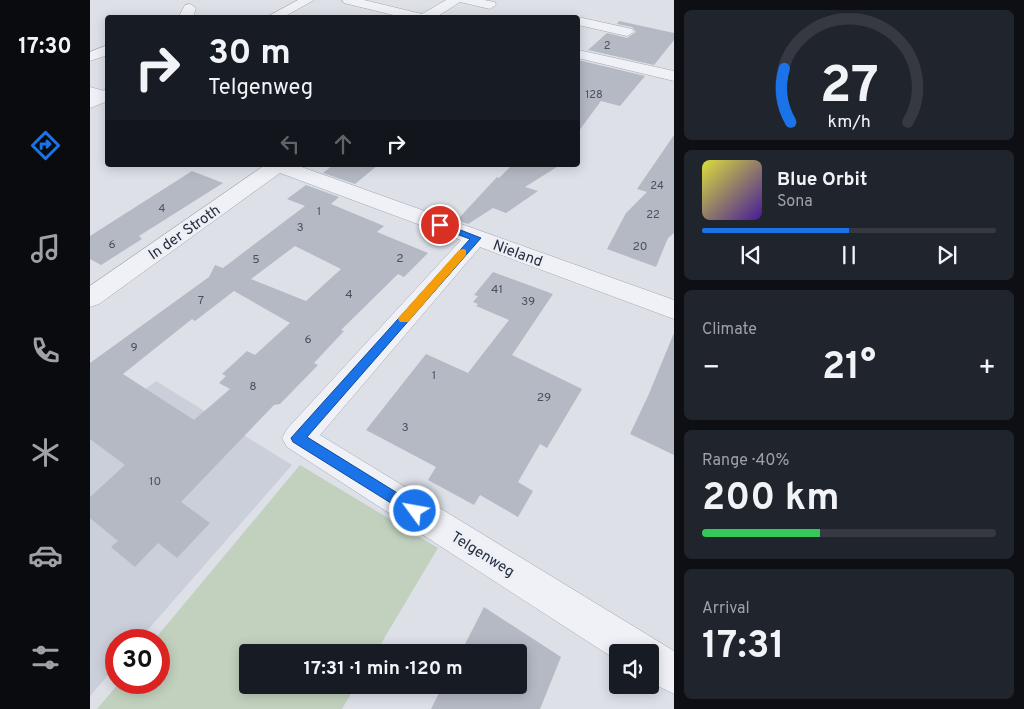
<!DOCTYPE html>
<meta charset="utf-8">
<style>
body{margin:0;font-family:Overpass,sans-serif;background:#20242c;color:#f1f3f6;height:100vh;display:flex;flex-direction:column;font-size:19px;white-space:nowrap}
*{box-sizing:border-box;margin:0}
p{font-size:16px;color:#9ea1a6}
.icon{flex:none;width:28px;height:28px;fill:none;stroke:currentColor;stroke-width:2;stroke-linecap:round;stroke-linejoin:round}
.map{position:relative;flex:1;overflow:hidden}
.sheet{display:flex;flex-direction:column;gap:10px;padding:10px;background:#0d0f14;width:350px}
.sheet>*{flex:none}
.guide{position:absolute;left:15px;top:15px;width:475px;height:152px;border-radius:5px;box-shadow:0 2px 12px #0003;background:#171b24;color:#f1f3f6;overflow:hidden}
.tools{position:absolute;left:519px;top:644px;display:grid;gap:10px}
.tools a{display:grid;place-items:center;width:50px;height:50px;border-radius:5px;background:#171b24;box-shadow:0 2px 12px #0003;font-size:25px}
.speed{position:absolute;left:15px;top:629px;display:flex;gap:10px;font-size:25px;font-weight:700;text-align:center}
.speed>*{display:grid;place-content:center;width:65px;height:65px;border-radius:50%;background:#171b24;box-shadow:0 2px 12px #0003;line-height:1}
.speed .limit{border:8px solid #d22;background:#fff;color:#111}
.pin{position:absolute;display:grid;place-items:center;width:42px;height:42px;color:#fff;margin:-21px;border:2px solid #fff;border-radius:50%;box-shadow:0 1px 5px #0007}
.me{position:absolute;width:55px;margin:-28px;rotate:302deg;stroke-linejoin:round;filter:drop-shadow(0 0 4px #0008)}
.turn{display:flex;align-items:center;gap:18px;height:105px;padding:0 20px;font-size:22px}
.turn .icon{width:65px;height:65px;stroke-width:2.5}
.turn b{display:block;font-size:35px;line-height:42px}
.lanes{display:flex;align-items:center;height:48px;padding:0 20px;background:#0003;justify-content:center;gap:25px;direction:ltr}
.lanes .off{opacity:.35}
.big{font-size:38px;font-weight:700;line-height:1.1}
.sheet .card{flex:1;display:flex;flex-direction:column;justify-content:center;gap:8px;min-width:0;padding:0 18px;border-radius:8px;background:#20242c}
.sheet .dial{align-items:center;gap:0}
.dial svg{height:130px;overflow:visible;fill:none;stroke:#363941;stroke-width:7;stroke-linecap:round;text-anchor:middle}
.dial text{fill:#f1f3f6;stroke:none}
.song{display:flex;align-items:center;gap:15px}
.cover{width:60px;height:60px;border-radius:8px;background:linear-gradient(135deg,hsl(60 70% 55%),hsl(260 70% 35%))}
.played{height:5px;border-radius:2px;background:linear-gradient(90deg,#1a73e8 50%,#363941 50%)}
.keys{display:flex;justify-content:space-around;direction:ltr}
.heat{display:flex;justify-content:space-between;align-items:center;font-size:28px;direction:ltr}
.charge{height:8px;border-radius:4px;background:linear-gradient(90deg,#34c759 40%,#363941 0)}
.trip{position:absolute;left:149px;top:644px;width:288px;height:50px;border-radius:5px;background:#171b24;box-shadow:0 2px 12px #0003;font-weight:700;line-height:50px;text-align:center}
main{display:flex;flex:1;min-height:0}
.menu{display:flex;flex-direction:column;width:90px;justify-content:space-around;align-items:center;background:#090b0e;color:#9ea1a6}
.menu .icon{width:35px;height:35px}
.menu .current{color:#1a73e8}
.menu b{font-size:22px;color:#f1f3f6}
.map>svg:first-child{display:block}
.built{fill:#cbcfd9}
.green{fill:#c2d1be}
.building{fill:#b4b9c4;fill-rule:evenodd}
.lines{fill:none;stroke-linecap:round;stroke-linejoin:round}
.minor-casing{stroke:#a2a7b1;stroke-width:1}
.tertiary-casing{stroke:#a2a7b1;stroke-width:1}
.minor{fill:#f0f1f6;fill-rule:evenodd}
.tertiary{fill:#f0f1f6;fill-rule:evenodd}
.route{fill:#1a73e8;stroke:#114b97}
.slow{fill:#f59e0b}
.labels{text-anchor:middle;stroke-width:5;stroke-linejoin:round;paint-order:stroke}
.far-number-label{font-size:11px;fill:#4a5160}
.number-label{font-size:12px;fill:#4a5160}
.street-label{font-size:15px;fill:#262e3e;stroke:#eceff5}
</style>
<main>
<nav class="menu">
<b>17:30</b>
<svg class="icon current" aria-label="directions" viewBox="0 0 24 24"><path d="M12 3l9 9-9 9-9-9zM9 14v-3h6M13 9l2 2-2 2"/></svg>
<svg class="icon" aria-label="music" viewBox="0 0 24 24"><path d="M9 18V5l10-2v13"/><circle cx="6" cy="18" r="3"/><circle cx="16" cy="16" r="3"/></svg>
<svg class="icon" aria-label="phone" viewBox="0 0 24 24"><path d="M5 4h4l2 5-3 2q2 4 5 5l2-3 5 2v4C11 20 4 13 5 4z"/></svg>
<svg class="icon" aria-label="climate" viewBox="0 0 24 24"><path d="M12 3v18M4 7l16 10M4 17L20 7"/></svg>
<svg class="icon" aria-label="car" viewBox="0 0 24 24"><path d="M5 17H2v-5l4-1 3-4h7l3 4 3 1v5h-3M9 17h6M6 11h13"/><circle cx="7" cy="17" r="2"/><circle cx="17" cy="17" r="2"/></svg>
<svg class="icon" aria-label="filters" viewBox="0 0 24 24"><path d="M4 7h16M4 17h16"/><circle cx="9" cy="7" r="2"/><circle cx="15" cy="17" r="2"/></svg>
</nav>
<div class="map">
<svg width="584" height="709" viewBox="0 0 584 709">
<rect width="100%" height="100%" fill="#dde0e7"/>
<path class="built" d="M66,381L202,465L49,640H26V666L0,696V432Z"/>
<path class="green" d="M210,465L348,548L286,652H158V685H266L252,709H7L29,683L69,682V640H64Z"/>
<g class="building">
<path d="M529,21L584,33V40L564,65L498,50L517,33L537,38L546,32L542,27L527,24Z"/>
<path d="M488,60L555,76L530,106L511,101L488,132Z"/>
<path d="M584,135V233L578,238L566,267L517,249L536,213L557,192L547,189Z"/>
<path d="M243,165H288L265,184L233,173Z"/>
<path d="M422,165H470L435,187L448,191L416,213L403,208L378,224L372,222L369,218L407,177L409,178Z"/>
<path d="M102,171L133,183L49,236L52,239L11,265L0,259V236Z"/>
<path d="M216,185L249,197L241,204L294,226L287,232L338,253L314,277L308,274L251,330L254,331L224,363L228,365L190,404L184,405L91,502L120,523L87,558L68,543L45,567L21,547L28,541L0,518V497L35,465L0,439V363L119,277L125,265L133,268L215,206L197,199ZM205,246L251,269L216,301L161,279ZM144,291L200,323L165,355L157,351L132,374L136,376L129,383L140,389L104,420L33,374L102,319L105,321Z"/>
<path d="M403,272L463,294L422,355L492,389L457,448L450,444L428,482L443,491L428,517L390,495L384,505L338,480L346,467L276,430L336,354L378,373L419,320L386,306L388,304L383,302L388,296L384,295Z"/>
<path d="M584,333V455L540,434L558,396Z"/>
<path d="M394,607L471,657L450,709H341L353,685H428V652H371Z"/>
</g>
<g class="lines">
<g class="minor-casing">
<g id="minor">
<path d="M252,0H274L332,14L356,0H394L405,2L406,5L400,9L370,2L345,18H315L254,3Z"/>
<path d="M100,4L106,8L103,17L88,18L95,5Z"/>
<path d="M488,17L542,29L544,32L537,36L488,25V18H486Z"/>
<path d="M18,45V55L0,61V52Z"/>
<path d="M488,50L584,71V81L488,58Z"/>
<path d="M0,87L18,92V103L0,97Z"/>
<path d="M175,165H206L584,300V319L390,247L230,435L584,651V694L560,682V652H528V661L197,447L192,438L197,429L371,240L190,173L9,304L0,307V286Z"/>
</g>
</g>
<g class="tertiary-casing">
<g id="tertiary">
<path d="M208,0H224L192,18H175Z"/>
<path d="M18,89V101L0,108V96Z"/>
</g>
</g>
<use href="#minor" class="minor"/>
<use href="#tertiary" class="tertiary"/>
</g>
<path class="route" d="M350,222L391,238L217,437L330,507L332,511L330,516L325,518L203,442L201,438L380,239L347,227V223Z"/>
<path class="slow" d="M373,249L376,250V255L318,322H310L308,319L310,316L369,250Z"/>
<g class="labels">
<g class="far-number-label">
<text x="517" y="49">2</text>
<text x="504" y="98">128</text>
<text x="567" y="189">24</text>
<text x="72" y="212">4</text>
<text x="229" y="215">1</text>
<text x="563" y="218">22</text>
</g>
<g class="number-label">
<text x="210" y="231">3</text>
<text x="22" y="248">6</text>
<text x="550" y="250">20</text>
<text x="310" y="262">2</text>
<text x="166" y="263">5</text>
<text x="407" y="293">41</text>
<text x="259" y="298">4</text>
<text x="111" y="304">7</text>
<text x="438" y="305">39</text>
<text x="218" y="343">6</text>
<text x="44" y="351">9</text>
<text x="344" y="379">1</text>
<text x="163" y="390">8</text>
<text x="454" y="401">29</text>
<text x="315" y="431">3</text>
<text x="65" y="485">10</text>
</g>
<g class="street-label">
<text transform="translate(94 232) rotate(-35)" y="5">In der Stroth</text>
<text transform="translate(428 253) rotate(20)" y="5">Nieland</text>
<text transform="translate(393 554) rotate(32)" y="5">Telgenweg</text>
</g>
</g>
</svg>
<div class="tools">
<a><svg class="icon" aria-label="sound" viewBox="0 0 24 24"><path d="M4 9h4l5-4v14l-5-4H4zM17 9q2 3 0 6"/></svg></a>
</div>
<div class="speed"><div class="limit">30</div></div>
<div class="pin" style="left:350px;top:225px;background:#d93025"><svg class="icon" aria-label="arrive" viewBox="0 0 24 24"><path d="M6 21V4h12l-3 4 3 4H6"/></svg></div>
<svg class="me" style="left:325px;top:511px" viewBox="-20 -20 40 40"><circle r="17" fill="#1a73e8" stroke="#fff" stroke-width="3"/><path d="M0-11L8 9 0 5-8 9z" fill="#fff"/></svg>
<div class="trip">17:31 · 1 min · 120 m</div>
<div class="guide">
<div class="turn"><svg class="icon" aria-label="right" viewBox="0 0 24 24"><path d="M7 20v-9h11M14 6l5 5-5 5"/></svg><div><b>30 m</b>Telgenweg</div></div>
<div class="lanes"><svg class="icon off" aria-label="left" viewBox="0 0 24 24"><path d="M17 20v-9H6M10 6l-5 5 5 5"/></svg><svg class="icon off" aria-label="ahead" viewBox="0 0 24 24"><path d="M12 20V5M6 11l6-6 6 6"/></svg><svg class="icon" aria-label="right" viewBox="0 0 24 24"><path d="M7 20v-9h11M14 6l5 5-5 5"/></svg></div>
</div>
</div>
<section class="sheet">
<div class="card dial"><svg viewBox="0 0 100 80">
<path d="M14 69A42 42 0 1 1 86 69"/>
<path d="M14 69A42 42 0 0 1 10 36" stroke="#1a73e8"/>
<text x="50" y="56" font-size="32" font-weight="700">27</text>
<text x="50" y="72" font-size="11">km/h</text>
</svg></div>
<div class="card">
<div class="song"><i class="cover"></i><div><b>Blue Orbit</b><p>Sona</p></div></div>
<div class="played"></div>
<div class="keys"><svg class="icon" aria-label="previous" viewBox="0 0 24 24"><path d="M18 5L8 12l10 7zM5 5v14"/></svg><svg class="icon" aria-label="pause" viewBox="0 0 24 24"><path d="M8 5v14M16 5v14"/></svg><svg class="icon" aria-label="next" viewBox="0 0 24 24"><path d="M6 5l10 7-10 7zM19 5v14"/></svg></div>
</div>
<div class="card"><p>Climate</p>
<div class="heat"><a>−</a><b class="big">21°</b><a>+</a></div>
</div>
<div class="card"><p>Range · 40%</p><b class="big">200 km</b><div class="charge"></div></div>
<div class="card"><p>Arrival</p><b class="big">17:31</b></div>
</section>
</main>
